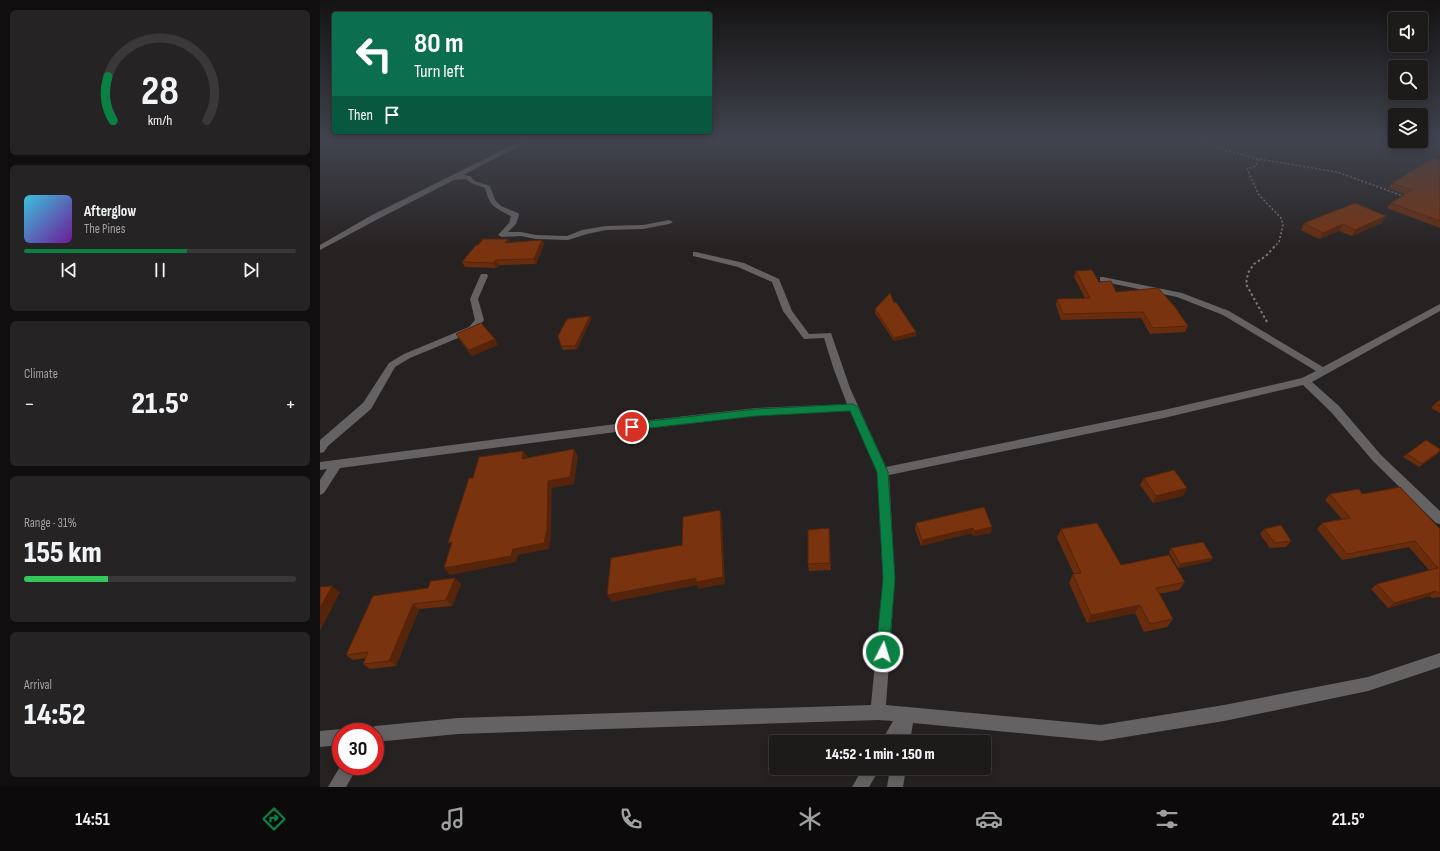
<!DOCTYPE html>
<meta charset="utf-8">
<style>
body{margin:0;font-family:"Sofia Sans Condensed",sans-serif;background:#252323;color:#f1f3f6;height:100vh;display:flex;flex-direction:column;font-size:15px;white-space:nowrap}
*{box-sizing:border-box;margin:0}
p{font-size:13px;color:#a0a1a2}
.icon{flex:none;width:22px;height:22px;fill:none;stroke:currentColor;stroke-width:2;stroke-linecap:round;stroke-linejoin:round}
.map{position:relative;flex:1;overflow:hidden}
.sheet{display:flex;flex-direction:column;gap:10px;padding:10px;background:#100e0e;width:320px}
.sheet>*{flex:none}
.top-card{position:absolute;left:12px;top:12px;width:380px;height:122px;border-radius:4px;box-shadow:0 2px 10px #0003,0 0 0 1px #3b3839;background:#0b6e4f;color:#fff;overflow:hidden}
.tools{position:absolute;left:1068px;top:12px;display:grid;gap:8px}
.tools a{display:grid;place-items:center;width:40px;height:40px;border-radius:4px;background:#1d1a1a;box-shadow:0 2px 10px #0003,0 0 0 1px #3b3839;font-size:20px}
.speed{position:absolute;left:12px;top:723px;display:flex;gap:8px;font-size:20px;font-weight:700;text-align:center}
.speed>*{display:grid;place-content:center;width:52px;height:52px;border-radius:50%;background:#1d1a1a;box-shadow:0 2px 10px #0003,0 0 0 1px #3b3839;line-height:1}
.speed .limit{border:6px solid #d22;background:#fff;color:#111}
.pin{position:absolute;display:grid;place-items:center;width:34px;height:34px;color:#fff;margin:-17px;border:2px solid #fff;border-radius:50%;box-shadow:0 1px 4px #0007}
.me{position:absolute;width:44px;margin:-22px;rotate:5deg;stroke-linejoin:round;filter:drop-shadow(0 0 3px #0008)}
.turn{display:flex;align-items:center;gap:14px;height:84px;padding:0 16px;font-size:18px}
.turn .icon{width:52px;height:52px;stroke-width:2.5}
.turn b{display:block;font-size:28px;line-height:34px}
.then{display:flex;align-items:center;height:38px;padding:0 16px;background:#0003;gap:8px;font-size:15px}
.big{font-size:30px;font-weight:800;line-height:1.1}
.sheet .card{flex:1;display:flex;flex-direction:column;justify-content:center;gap:6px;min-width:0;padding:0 14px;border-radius:6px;background:#252323}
.sheet .dial{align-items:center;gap:0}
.dial svg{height:104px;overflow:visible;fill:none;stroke:#3b3839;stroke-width:7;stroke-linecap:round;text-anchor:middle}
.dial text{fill:#f1f3f6;stroke:none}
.song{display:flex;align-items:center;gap:12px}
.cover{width:48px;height:48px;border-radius:6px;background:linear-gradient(135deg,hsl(190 70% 55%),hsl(280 70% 35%))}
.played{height:4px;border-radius:2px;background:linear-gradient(90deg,#0b8043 60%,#3b3839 60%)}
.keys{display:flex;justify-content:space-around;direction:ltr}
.heat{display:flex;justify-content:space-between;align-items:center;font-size:22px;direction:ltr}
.charge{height:6px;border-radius:3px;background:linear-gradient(90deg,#34c759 31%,#3b3839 0)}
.trip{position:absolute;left:449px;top:735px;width:222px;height:40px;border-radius:4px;background:#1d1a1a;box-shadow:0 2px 10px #0003,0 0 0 1px #3b3839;font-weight:800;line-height:40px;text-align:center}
.tab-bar{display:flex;height:64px;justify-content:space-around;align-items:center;background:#0c0a0a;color:#a0a1a2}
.tab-bar .icon{width:28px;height:28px}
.tab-bar .current{color:#0b8043}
.tab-bar b{font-size:18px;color:#f1f3f6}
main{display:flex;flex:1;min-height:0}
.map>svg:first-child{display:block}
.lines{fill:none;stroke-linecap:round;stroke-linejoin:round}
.path-far1{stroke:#7c7877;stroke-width:1.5;stroke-dasharray:2 2;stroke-linecap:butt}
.path{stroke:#7c7877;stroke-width:2;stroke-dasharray:2.5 2.5;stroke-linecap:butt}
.street{fill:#656263;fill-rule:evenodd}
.wall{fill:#692c0d}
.shaded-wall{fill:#55240a}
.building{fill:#7a330f;stroke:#55240a}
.route{fill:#0b8043;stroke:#07532c}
</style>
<main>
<section class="sheet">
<div class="card dial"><svg viewBox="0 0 100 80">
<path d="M14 69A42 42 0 1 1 86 69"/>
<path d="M14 69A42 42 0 0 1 10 35" stroke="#0b8043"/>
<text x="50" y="56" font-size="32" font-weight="700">28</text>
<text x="50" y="72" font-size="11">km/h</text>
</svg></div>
<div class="card">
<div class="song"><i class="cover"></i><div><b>Afterglow</b><p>The Pines</p></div></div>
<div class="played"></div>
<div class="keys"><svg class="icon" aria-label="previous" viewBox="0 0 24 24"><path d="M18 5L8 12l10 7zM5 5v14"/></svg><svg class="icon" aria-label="pause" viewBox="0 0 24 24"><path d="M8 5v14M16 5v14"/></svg><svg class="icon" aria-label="next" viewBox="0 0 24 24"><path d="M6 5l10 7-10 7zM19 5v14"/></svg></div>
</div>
<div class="card"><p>Climate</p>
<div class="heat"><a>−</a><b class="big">21.5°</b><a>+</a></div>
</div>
<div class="card"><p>Range · 31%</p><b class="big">155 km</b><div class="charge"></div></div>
<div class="card"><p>Arrival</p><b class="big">14:52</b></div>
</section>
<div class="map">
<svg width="1120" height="787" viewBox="0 0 1120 787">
<rect width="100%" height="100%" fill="#272222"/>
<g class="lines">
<g class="path-far1">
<path d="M879,140L904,150L938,159L1017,172L1086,197"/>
<path d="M938,159L936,166L927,169L939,195L961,218L963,225L959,242L954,247"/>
</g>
<path class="path" d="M947,322L926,284L928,273L934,264L946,256L955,246"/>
<g class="street">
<path d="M203,140H211L143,175L150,176L155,181L170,186L175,200L181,206L198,213L199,215L196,224L188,232H201L216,235L247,236L262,230L286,226L323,225L349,220L353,222L349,224L323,229L286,230L267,234L248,240L216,239L201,236L182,237L178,235L189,223L191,216C174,207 170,207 165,188L151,183L146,179L134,180L58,219L0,250V245L52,215Z"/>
<path d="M373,252H376L424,263L459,279L472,311L489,334L511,333L530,388L566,467L844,410L982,378L996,371L903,315L857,297L780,281V277H783L862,293L909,311L1003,367L1120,304V311L992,382L1019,406L1061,455L1120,511V524L1116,523L1053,461L1011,412L983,385L844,418L569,475L575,578L566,705L781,725L904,705L1048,677L1120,653V667L1048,691L904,721L781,741L593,723L590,742H561L573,721L558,720L138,734L55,742V732H48L50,729L55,726L138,718L551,705L563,578L557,472L530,411L436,416L296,432L20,468L4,493L0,495V480L7,469L0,470V462L296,424L436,408L527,404L514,370L504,338L484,339L463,311L452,282L418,267L373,256Z"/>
<path d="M161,274H167L168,276L158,299L164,320L155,331L90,358L75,367L51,409L8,446L4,452L0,453V440L43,403L69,363L84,354L149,327L155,320L150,299Z"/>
<path d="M21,729L27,732H21V745L0,747V731Z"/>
<path d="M21,765L38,766L26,787H8Z"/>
<path d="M543,768H560L549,787H532Z"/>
<path d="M570,768H586L583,787H567Z"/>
</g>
</g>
<g class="wall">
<path d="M1120,160V228L1067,208L1071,203L1085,194L1068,188L1072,183Z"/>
<path d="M1066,216L1062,223L1032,236L1019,231L999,239L981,230L984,223Z"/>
<path d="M222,240L224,244L216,264L179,265L176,268L145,267L142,262L190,242Z"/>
<path d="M756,271L779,282L796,292L868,326L865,332L830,334L821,318L741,320L736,305L737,299L765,298L754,277Z"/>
<path d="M574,303L596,332V336L574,341L555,313V309Z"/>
<path d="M270,316L271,319L257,349L243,350L241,346Z"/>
<path d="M136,334L178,345L152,356L139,339Z"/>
<path d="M1120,400V413L1111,408L1116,403Z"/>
<path d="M1087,454H1118L1099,467L1083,457Z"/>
<path d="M824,478L863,496L833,503L820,485Z"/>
<path d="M1010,494H1042L1120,529V597L1112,598L1110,596L1068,608L1051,589L1057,584L1109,570L1089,547L1022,560L997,529L1002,523L1022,519L1005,500Z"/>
<path d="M664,507L671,533L653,536L652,533L601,546L595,529L596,523Z"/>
<path d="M509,528L511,570L489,571L488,564Z"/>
<path d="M741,529L801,565L865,582L859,590L839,594L853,619L847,627L824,632L815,613L767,623L749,583L753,574H754L737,538Z"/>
<path d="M944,529L971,541L966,547L950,548L940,534Z"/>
<path d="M851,548L891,561L858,568L849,552Z"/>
<path d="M141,584L132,606L99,609L76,666L50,669L43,664L45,658L33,660L26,655L108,588Z"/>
</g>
<g class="shaded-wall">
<path d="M1066,216L1062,223L1032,236L1035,230Z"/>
<path d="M1023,224L1019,231L999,239L1003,233Z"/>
<path d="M188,239L190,244L185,243Z"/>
<path d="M222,240L224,244L216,264L214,259Z"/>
<path d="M176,260L179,265L176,268L173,263Z"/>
<path d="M270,316L271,319L257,349L255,346Z"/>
<path d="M596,332V336L574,341V338Z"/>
<path d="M175,339L178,345L152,356L149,350Z"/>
<path d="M254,449L258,456L254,484L232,488L231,536L229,549L198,555L196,562L130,575L124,568L193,549L228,481Z"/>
<path d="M203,451L208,457L202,459Z"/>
<path d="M1120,451L1118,454L1099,467L1102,464Z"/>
<path d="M867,488L863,496L833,503L836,496Z"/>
<path d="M400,510L402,518L405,584L378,589L377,585L292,602L287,595L376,578Z"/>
<path d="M672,527L671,533L653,536L654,531Z"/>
<path d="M509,528L510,535L511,570L510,563Z"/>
<path d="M653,528L652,533L601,546L602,540Z"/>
<path d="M893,558L891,561L858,568L860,564Z"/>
<path d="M135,578L141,584L132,606L126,600Z"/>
<path d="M12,586L20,592L0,631V608Z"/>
<path d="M1116,591L1110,596L1068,608L1074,603Z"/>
<path d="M93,604L99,609L76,666L69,661Z"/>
<path d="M820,605L815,613L767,623L771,615Z"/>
</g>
<g class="building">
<path d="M1114,158L1120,160V221L1071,203L1092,190L1072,183Z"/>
<path d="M1035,203L1066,216L1035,230L1023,224L1003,233L984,223Z"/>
<path d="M163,239H188L185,243L222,240L214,259L176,260L173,263L142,262L156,245H158Z"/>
<path d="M772,270L779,282L791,281L796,292L838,288L855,307L868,326L833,328L823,312L743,314L737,299L770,298L756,271Z"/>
<path d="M570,293L574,303L576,302L596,332L574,338L555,309Z"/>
<path d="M270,316L255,346H241L238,336L247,319Z"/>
<path d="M161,323L175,339L149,350L136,334Z"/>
<path d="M1120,400V406L1116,403Z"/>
<path d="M1106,440L1120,449V451L1102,464L1087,454Z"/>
<path d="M254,449L250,477L228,481L227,529L224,543L193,549L191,556L124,568L132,542L128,543L149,478H153L159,457L203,451L202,459Z"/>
<path d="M854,470L867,488L836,496L824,478Z"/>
<path d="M1080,487L1120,529V593H1118L1116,591L1074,603L1057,584L1118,568L1095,541L1027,554L1002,523L1030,518L1010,494L1039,489L1042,494Z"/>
<path d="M664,507L672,527L654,531L653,528L602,540L596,523Z"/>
<path d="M400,510L403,577L376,582V578L287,595L291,558L362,545L363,517Z"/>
<path d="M777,523L801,565L849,555L865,582L836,588L853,619L830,624L820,605L771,615L753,574L761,573L741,529Z"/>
<path d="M961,525L971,541L955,543L944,529Z"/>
<path d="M509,528L510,563L488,564V530Z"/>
<path d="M883,542L893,558L860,564L851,548Z"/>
<path d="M135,578L126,600L93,604L69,661L43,664L48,652L26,655L53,596L108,588L111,581Z"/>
<path d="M12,586L0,608V587Z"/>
</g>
<linearGradient id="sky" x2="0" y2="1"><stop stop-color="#151313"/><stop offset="0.56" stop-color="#41444f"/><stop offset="1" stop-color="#41444f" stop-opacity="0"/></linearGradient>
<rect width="1120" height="250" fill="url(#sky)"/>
<path class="route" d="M533,404L538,407L568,472L575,578L569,652L567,657L563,659L558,657L556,652L563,578L557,472L530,411L436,416L312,430L307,427L312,423L436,409Z"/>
</svg>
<div class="tools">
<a><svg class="icon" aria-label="sound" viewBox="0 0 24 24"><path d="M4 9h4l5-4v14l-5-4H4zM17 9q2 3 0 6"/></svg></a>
<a><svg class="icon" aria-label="search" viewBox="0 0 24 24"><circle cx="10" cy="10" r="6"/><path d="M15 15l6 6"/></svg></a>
<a><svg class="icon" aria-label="layers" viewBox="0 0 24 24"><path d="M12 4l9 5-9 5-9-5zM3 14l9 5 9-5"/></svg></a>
</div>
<div class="speed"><div class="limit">30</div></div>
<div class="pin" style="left:312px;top:427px;background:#d93025"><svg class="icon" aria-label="arrive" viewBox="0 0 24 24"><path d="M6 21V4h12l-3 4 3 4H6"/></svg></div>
<svg class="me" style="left:563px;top:652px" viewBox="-20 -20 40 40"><circle r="17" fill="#0b8043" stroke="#fff" stroke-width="3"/><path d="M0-11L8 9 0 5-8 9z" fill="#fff"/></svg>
<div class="trip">14:52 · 1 min · 150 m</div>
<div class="top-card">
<div class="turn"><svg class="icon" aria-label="left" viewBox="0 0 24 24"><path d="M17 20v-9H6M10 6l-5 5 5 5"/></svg><div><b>80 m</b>Turn left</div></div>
<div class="then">Then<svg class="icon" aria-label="arrive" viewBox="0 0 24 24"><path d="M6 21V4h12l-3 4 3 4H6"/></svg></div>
</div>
</div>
</main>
<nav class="tab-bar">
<b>14:51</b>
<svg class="icon current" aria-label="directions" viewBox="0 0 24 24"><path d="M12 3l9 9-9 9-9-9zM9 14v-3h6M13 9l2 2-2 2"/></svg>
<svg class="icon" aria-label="music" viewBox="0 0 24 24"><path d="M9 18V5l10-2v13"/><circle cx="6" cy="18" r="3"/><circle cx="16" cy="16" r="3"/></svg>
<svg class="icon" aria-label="phone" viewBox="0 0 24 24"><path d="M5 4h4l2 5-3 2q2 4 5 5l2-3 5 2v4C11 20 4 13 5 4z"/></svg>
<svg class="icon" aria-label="climate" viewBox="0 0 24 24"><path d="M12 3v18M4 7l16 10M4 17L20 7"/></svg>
<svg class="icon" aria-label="car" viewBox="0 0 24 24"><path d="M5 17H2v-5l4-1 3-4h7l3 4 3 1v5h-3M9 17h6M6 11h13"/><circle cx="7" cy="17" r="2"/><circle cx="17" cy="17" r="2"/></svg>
<svg class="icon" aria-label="filters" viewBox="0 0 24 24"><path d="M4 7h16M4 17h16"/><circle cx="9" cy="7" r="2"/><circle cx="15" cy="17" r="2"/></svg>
<b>21.5°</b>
</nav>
